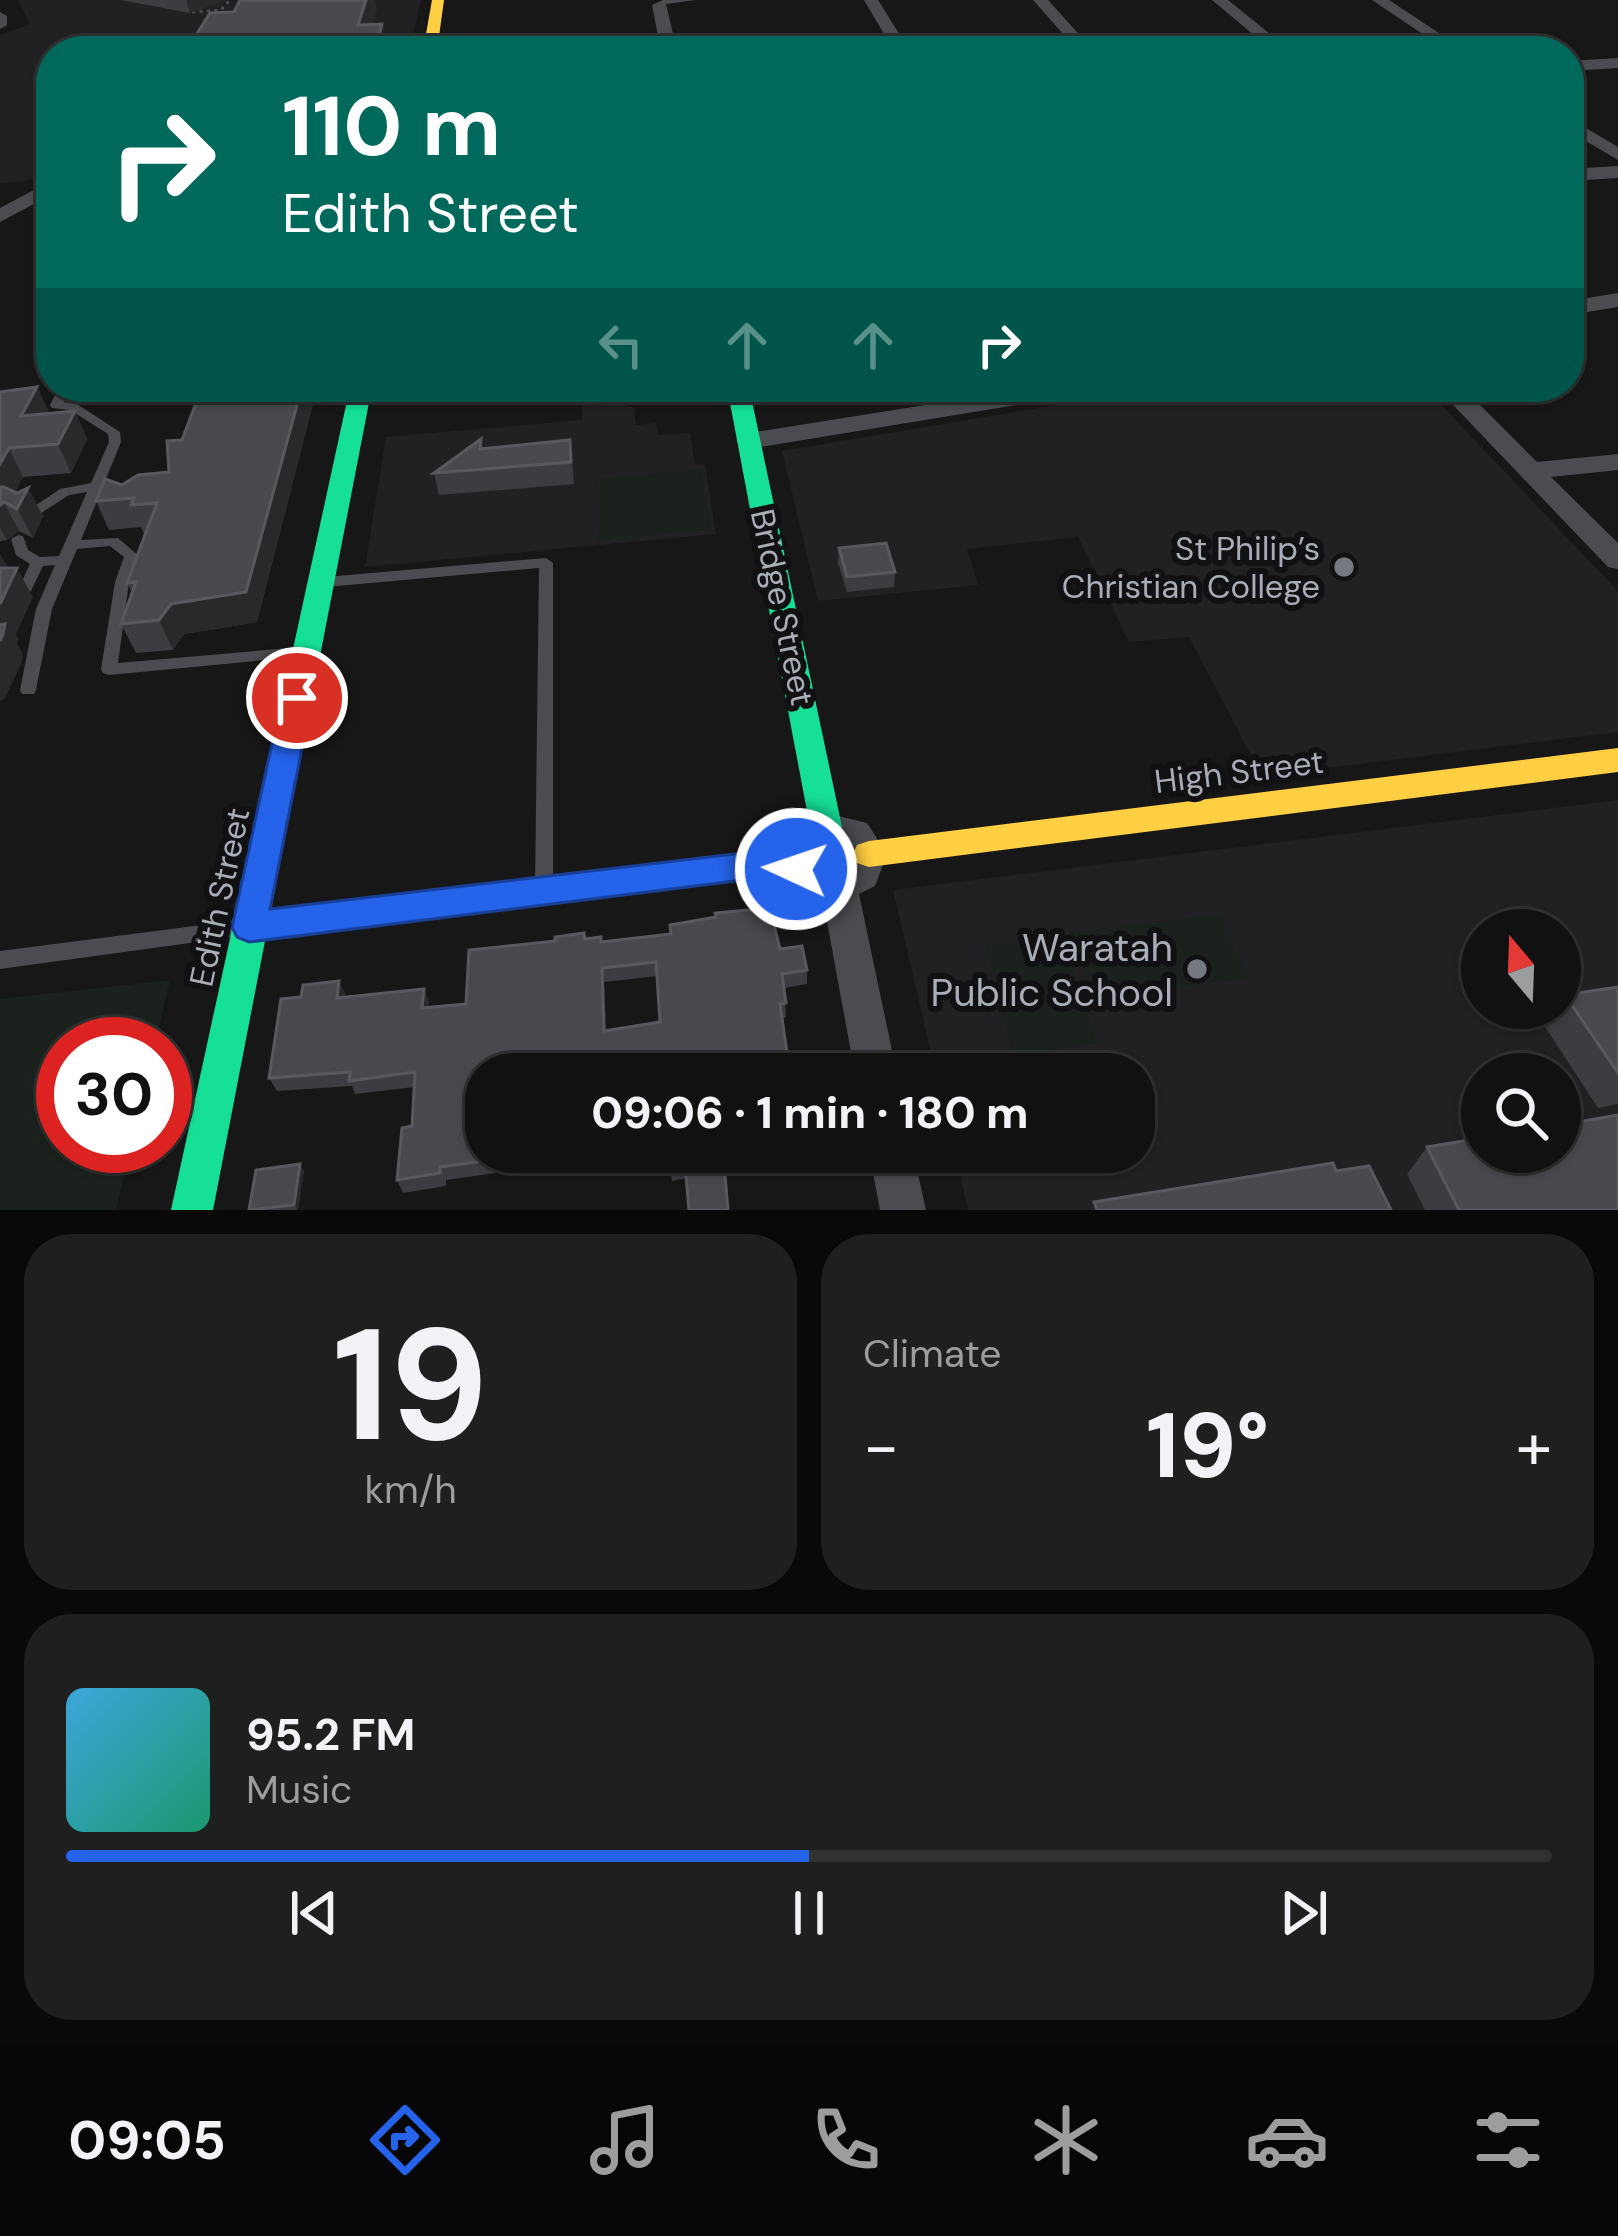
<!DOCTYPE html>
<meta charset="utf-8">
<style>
body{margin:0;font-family:"DM Sans",sans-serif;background:#1e1f1f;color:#f1f3f6;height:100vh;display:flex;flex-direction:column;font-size:45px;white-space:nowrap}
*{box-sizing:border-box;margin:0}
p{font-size:39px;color:#9c9d9f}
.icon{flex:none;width:66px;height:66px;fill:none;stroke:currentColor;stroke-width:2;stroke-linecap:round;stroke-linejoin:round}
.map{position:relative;height:1210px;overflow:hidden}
.panel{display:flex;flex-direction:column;gap:24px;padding:24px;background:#090909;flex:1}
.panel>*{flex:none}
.guide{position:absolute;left:36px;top:36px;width:1548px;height:366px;border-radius:48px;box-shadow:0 3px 9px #0004,0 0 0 3px #303131;background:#00695c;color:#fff;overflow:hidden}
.needle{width:78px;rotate:341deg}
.buttons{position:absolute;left:1461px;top:909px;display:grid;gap:24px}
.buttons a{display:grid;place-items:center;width:120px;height:120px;border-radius:50%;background:#111;box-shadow:0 3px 9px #0004,0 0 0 3px #303131;font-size:60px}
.speed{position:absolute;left:36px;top:1017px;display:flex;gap:24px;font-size:60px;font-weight:700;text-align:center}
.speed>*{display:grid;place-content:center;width:156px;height:156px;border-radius:50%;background:#111;box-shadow:0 3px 9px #0004,0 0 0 3px #303131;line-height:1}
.speed .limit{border:18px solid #d22;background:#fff;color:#111}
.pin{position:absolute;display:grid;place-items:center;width:102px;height:102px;color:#fff;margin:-51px;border:6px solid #fff;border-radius:50%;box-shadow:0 3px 12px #0007}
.me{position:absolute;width:132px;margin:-66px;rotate:273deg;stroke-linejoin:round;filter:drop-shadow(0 0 9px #0008)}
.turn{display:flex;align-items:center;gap:42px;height:252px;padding:0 48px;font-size:54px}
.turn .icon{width:156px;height:156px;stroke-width:2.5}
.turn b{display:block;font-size:84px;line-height:102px}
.lanes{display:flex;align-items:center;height:114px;padding:0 48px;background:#0003;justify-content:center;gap:60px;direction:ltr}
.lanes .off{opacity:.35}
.big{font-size:90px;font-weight:800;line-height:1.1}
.panel .tile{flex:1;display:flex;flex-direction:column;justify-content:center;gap:18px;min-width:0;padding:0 42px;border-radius:48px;background:#1e1f1f}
.panel .dial{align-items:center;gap:0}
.dial b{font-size:156px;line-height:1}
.song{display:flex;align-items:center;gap:36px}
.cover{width:144px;height:144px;border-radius:18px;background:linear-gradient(135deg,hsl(200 70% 55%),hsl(160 70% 35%))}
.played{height:12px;border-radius:6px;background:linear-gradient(90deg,#2563eb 50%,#303131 50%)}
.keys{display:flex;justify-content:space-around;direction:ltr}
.heat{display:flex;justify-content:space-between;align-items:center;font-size:66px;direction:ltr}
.panel .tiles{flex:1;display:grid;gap:24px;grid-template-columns:1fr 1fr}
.tile:last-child{grid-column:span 2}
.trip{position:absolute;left:465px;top:1053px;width:690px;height:120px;border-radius:48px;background:#111;box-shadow:0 3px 9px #0004,0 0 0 3px #303131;font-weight:800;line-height:120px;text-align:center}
.tabs{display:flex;height:192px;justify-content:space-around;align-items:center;background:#070707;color:#9c9d9f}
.tabs .icon{width:84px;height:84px}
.tabs .on{color:#2563eb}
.tabs b{font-size:54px;color:#f1f3f6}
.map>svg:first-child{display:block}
.built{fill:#212124;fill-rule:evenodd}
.green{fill:#1b211c}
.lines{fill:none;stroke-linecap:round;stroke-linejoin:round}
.path{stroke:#4d4e52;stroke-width:3;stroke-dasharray:3 4.5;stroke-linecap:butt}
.lane{fill:#4b4c50;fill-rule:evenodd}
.street{fill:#4b4c50;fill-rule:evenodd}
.fast{fill:#16e098;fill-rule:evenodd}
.slow{fill:#ffcf43;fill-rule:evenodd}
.wall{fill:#3c3d40;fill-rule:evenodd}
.shaded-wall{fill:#28292a}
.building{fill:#48494d;stroke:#57595e;stroke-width:3;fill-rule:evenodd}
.route{fill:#2563eb;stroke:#184099;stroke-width:3}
.poi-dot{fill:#757880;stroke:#111113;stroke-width:4.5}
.labels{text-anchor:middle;stroke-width:12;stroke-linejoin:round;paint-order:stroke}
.poi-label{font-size:33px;fill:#a8adb8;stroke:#111113;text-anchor:end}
.street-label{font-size:33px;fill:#a8adb8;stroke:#111113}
.near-poi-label{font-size:39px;fill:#a8adb8;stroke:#111113;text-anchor:end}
</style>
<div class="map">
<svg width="1618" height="1210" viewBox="0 0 1618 1210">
<rect width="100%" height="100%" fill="#171717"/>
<g class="built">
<path d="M18,0H421L409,51H51V170L23,182L0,183V35L30,24Z"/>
<path d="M1163,387H1424L1618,591V732L1262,776L1189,637L1129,642L1078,537L967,549L978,585L818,601L782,451Z"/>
<path d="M620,403L634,408L636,425L656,423L658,435L690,433L695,465L705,464L716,534L365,567L386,437L582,420V406Z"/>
<path d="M1618,800V1210H968L955,1152H1134V1074H936L893,890ZM1482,930H1560V1008H1482ZM1482,1074H1560V1152H1482Z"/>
</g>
<g class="green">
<path d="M701,469L711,529L598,541L595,480Z"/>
<path d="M1220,915L1247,979L1092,997L1071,932Z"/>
<path d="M1063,937L1096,1043L1014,1056L986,946Z"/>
<path d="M170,980L155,1044H63V1146H131L116,1210H0V999Z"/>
</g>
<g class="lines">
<path class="path" d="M192,12L221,10L230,0"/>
<g class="lane">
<path d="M59,387H71L64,402L77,404L120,432L121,442L105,481L110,485L102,489L81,540L118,538L139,556L129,582L118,663L301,647L307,648L309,652L307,656L109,675L103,673L101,669L115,582L124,557L110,546L77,549L52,609L36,690L34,694H22L20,690L36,609L55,565L43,566L29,595H19L17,592L30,564L16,555L11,539L18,535L23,536L28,550L40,557L59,556L87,492L69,495L35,517L30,518L23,514L60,489L91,483L109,442L108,434L70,410L52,408L50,405Z"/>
<path d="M546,558L553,563V887L551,893L544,895L537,893L535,887L539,568L326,587L319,582L326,577Z"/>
<path d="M241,920L248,922L251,928L248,934L241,936L0,969V951Z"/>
</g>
<g class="street">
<path d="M696,0L666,4L677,51H661L652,5L663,0Z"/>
<path d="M864,0H878L910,51H894Z"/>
<path d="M1033,0H1048L1094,51H1078Z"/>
<path d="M1212,0H1228L1291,51H1273Z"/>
<path d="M1372,0H1389L1466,51H1448Z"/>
<path d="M0,12L7,16V25L0,29Z"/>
<path d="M1618,58V68L1569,71V61Z"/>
<path d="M1569,118L1618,147V160L1569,131Z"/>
<path d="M1618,166V178L1569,181V169Z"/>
<path d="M51,181V195L0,222V208Z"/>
<path d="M1618,293V307L1569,315V301Z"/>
<path d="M1038,387H1095L1083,394L749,449L736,441L749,433Z"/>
<path d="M1436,387H1462L1537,462L1618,454V470L1551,477L1618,543V569L1608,567Z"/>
<path d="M826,813L867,823L887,854L875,886L859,894L897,1074H855L823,900L796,893L776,860L788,828ZM828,842L842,845L850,856L847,865L836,871L820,868L813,858L816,847Z"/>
<path d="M869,1152H913L926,1210H880Z"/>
</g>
<g class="fast">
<path d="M350,387H372L213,1210H171Z"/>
<path d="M727,387H749L842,827L837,836L826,840L815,836L810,827Z"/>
</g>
<g class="slow">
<path d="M432,0H444L437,51H423Z"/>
<path d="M1618,748V772L869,867L857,863L853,854L857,845L869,841Z"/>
<path d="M794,846L806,850L811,860L806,870L794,874L249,942L237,938L232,927L237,916L249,912Z"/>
</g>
</g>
<g class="wall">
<path d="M120,0H224L190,13Z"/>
<path d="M37,387L49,413L75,411L87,439L71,473L23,477L15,492L17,493L28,488L43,516L33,538L19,531L7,540L0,541V392Z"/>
<path d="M202,387L317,388L257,622L184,634L173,650L136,653L121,624L132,593L127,583L144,534L141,527L109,530L96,501L122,485L169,472Z"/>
<path d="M481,439L483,449L570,440L574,484L439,495L434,473Z"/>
<path d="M839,548L895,572L894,587L847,592L838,563Z"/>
<path d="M585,939L601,942L780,949L807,970V984L784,988L786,1017L672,1066L619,1074H486L623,1152L624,1166L555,1176L552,1165L446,1180V1186L403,1193L397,1180L412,1126L414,1087L355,1094L352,1086L277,1091L269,1078L346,995L345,997L424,989L429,1003L428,1008L466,1004ZM657,976L660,1022L606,1030L604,982Z"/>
<path d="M1618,985V1104L1598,1108L1544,1025L1556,1008H1560V1002L1565,995L1616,988Z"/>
<path d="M1427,1147L1618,1210H1425L1407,1174Z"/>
<path d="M668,1152H723L686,1178L672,1181Z"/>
<path d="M777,1152H837V1165L780,1174Z"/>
<path d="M300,1164L304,1171L298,1210H249Z"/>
</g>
<g class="shaded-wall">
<path d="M186,0H224L190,13Z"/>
<path d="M366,0H375L377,9L365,51L358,25Z"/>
<path d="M382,24L388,51H375Z"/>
<path d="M37,387L50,414L21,416Z"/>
<path d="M302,387L317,388L257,622L184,634L173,650L159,620Z"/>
<path d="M75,411L87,439L71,473L58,444Z"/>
<path d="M9,448L23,477L9,505L4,502L19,531L7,540L0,528V464Z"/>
<path d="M28,488L43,516L33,538L17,509Z"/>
<path d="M0,554L13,576L17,568L33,597L16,634L19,639L17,644L23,654L21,664L5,698L0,701Z"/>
<path d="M602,968L604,982L607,1045L604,1031Z"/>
<path d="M339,981L346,995L343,1012L337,998Z"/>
<path d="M424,989L429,1003L427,1022L422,1008Z"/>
<path d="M300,1164L304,1171L298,1210H297L294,1205Z"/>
</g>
<g class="building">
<path d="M240,0H366L358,25L382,24L375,51H186L210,13L234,12Z"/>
<path d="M37,387L21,416L75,411L58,444L9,448L0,464V392Z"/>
<path d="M202,387H302L246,592L171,604L159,620L121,624L136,582L127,583L157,503L131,505L134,498L96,501L105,479L122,485L138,475L169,472L167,441L182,440Z"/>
<path d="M481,439L480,449L570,440L571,462L434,473Z"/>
<path d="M0,487H4L17,493L28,488L17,509L4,502L0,505Z"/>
<path d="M886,543L895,572L847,577L839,548Z"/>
<path d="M0,568H17L0,604Z"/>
<path d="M5,624L3,634L0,641V625Z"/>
<path d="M770,908L780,949L802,946L807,970L782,974L786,1003L780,1004L790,1074H672L671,1053L616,1060L617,1074H486V1152H549L440,1167V1173L397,1180L402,1128L412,1126L415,1072L349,1081L350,1072L269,1078L281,999L301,997L303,985L339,981L337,998L424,989L422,1008L466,1004L469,950L555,941V937L584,933L585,939L601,937V942L671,934L670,925L716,917L715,913ZM656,962L660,1022L604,1031L602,968Z"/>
<path d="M1618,987V1073L1565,995Z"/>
<path d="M1618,1115V1210H1459L1427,1147L1482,1138V1152H1560V1125Z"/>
<path d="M551,1152H621V1153L551,1163Z"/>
<path d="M668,1152H723L728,1210H689L685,1165L670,1168Z"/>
<path d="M779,1152H836L780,1161Z"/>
<path d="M1333,1163L1336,1171L1369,1166L1391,1210H1097L1094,1202Z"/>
<path d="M300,1164L294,1205L249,1210L256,1170Z"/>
</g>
<path class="route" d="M297,687L312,698L270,909L794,847L806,851L813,869L808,879L796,883L783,875L249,942L237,937L232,927L282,698Z"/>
<g class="poi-dot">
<circle cx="1344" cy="567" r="12"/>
<circle cx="1197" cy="969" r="12"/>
</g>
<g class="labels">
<g class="poi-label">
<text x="1320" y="560">St Philip’s<tspan x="1320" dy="38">Christian College</tspan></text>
</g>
<g class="street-label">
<text transform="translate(783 607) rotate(78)" y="12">Bridge Street</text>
<text transform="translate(1239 771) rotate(-7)" y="12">High Street</text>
<text transform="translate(219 897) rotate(-78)" y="12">Edith Street</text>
</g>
<g class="near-poi-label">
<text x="1173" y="961">Waratah<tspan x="1173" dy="45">Public School</tspan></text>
</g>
</g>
</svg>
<div class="buttons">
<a><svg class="needle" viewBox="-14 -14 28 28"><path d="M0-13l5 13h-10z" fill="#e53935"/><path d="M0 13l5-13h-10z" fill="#9c9d9f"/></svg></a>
<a><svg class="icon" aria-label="search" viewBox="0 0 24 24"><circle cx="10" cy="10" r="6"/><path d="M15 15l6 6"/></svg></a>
</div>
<div class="speed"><div class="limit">30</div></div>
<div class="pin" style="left:297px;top:698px;background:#d93025"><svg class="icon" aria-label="arrive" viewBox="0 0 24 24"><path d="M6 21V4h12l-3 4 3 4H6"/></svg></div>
<svg class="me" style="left:796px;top:869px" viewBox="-20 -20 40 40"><circle r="17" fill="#2563eb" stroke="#fff" stroke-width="3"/><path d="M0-11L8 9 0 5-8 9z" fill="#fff"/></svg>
<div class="trip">09:06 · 1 min · 180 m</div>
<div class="guide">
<div class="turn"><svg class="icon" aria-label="right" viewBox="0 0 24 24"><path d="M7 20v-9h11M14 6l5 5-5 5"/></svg><div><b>110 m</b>Edith Street</div></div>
<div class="lanes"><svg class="icon off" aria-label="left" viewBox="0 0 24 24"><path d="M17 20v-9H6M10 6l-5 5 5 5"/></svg><svg class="icon off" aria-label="ahead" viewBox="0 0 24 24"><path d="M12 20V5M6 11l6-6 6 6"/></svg><svg class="icon off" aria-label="ahead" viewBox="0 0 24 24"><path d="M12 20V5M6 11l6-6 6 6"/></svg><svg class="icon" aria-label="right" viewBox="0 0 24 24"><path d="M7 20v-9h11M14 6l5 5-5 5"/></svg></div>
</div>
</div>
<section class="panel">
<div class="tiles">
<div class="tile dial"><b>19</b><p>km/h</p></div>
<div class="tile"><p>Climate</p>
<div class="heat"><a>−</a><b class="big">19°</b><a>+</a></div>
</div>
<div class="tile">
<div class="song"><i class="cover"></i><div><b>95.2 FM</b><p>Music</p></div></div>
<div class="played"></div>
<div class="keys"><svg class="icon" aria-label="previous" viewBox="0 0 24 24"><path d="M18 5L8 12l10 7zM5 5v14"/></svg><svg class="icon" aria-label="pause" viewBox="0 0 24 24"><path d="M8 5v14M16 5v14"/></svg><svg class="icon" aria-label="next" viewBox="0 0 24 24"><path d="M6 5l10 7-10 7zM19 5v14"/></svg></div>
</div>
</div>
</section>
<nav class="tabs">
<b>09:05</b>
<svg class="icon on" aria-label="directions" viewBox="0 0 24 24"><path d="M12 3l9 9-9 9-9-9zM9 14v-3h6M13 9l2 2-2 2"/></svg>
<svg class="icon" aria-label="music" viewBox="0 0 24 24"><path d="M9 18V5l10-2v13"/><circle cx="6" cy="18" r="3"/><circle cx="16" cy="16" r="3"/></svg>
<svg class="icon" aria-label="phone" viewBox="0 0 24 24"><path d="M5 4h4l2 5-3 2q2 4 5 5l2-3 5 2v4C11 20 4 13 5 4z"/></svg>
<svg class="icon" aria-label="climate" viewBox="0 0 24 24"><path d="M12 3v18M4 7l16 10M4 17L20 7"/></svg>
<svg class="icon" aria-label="car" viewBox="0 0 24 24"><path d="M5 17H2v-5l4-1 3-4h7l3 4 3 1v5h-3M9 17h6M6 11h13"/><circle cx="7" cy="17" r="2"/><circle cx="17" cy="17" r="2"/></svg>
<svg class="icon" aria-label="filters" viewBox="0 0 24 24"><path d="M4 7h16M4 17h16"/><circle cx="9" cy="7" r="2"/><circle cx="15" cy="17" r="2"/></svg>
</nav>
